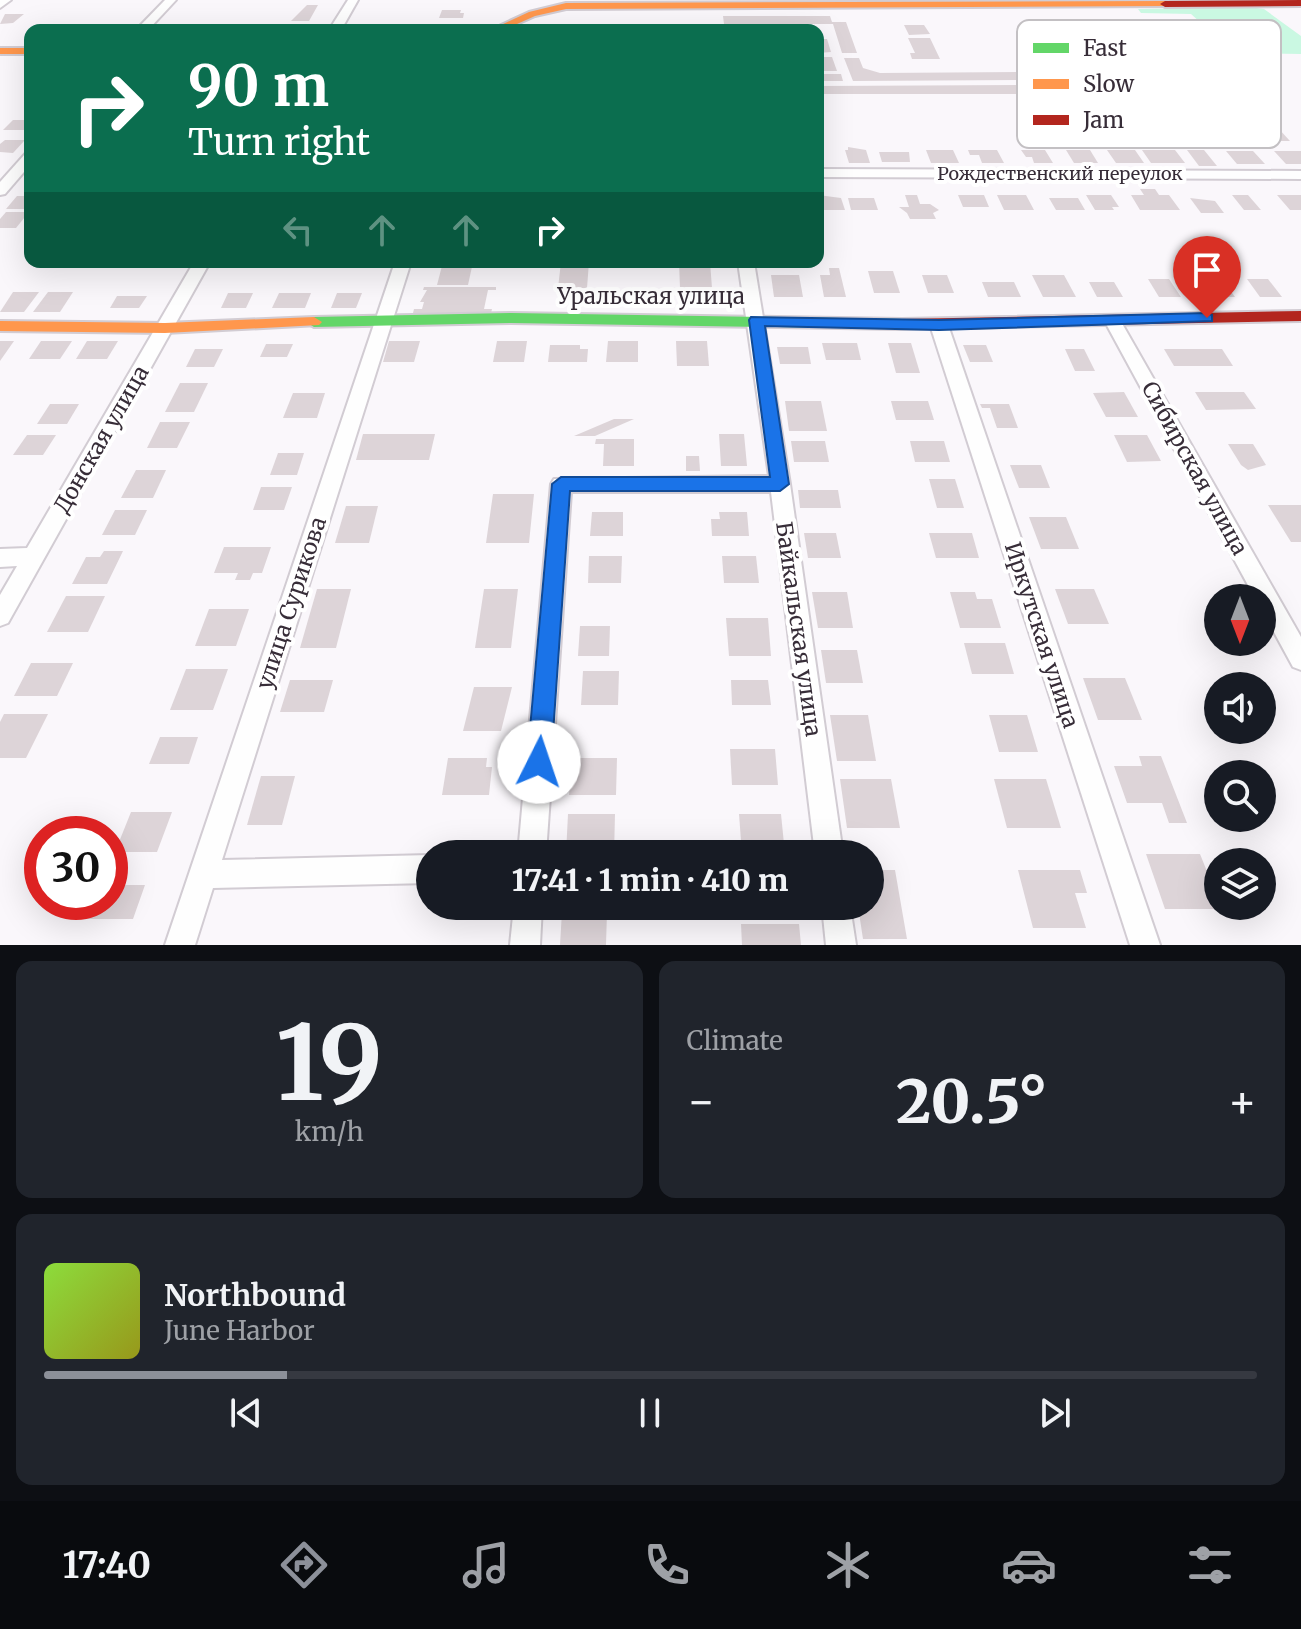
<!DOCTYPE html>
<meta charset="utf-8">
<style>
body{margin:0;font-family:Merriweather,serif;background:#20242c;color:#f1f3f6;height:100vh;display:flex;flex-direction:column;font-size:30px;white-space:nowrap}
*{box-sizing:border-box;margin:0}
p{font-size:26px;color:#9ea1a6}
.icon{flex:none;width:44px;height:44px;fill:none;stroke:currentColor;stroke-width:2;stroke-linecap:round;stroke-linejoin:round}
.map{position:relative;height:945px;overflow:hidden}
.sheet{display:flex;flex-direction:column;gap:16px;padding:16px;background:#0d0f14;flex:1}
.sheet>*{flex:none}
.banner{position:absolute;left:24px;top:24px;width:800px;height:244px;border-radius:16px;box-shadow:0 8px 32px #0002;background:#0b6e4f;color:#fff;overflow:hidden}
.needle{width:52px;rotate:180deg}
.fabs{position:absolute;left:1204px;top:584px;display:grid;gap:16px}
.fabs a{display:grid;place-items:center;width:72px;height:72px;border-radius:50%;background:#171b24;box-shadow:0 8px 32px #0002;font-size:40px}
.speed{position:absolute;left:24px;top:816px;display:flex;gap:16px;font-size:40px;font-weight:700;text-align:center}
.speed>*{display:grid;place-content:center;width:104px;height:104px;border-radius:50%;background:#171b24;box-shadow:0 8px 32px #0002;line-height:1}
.speed .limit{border:12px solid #d22;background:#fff;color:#111}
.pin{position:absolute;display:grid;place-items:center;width:68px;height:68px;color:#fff;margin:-82px -34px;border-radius:50% 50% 50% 0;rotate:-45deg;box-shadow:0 0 8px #0007}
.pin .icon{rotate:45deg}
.me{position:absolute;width:88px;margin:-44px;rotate:4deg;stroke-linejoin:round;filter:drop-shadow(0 0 6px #0008)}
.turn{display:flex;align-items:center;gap:28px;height:168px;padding:0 32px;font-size:36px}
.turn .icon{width:104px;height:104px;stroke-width:2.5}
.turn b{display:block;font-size:56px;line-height:68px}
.lanes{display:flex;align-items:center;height:76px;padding:0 32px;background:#0003;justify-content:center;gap:40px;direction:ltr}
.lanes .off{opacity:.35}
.big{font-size:60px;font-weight:800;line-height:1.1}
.sheet .tile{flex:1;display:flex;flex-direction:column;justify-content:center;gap:12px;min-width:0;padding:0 28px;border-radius:16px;background:#20242c}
.sheet .dial{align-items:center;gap:0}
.dial b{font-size:104px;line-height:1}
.song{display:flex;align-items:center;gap:24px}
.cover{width:96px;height:96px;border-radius:12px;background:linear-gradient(135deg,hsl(90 70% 55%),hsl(60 70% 35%))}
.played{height:8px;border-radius:4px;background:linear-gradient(90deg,#8c9099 20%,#363941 20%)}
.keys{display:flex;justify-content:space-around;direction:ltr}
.heat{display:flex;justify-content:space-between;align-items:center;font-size:44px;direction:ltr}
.sheet .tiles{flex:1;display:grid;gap:16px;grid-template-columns:1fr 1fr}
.tile:last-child{grid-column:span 2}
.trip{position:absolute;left:416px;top:840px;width:468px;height:80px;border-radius:40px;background:#171b24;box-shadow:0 8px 32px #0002;font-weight:800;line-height:80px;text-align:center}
.menu{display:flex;height:128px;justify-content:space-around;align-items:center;background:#090b0e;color:#9ea1a6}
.menu .icon{width:56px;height:56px}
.menu .current{color:#8c9099}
.menu b{font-size:36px;color:#f1f3f6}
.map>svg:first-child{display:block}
.green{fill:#caf8e2}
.building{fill:#ddd4d8}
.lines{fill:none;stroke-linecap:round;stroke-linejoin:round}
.street-casing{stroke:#d2ccd3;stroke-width:4}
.fast-casing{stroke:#d2ccd3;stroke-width:4}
.slow-casing{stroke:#d2ccd3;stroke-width:4}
.jam-casing{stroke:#d2ccd3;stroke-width:4}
.street{fill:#fefefe;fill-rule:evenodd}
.fast{fill:#63d668;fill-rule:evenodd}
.slow{fill:#ff974d;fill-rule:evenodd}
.jam{fill:#b3261e;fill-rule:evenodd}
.route{fill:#1a73e8;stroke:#114b97;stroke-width:2}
.labels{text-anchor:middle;stroke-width:8;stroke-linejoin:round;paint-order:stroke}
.far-street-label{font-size:18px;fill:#372d38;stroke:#fff}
.street-label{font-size:22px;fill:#372d38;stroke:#fff}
.key{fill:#fff;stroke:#c3c0c3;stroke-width:2}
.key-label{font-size:22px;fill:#372d38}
</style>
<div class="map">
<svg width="1301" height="945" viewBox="0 0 1301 945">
<rect width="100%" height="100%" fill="#faf7fb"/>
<path class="green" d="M1249,7L1264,9L1301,36V54L1234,53L1191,14L1141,13L1138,9Z"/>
<g class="building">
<path d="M307,5H318L309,21H291Z"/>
<path d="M442,10H461L460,13H464L463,18H439Z"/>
<path d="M5,14H24L13,23L0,24Z"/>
<path d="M723,16H830L832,22H846L857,53H842L833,24H724Z"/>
<path d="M904,25H924L930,34L909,35Z"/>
<path d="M908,38H930L940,59H912L910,53H915Z"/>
<path d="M818,39H827L831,52L818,53Z"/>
<path d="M818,57H832L837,71H818Z"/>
<path d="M844,58H859L863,68L880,73L1030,72L1037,80L853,81Z"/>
<path d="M818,74H841L843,81H818Z"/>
<path d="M1037,85L1042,94H818V86Z"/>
<path d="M13,120H30V127L27,130H3Z"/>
<path d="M1252,128H1278L1290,141H1263Z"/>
<path d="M5,140H25L13,153L0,152V144Z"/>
<path d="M848,147L866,150L870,163H849L845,150H848Z"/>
<path d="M926,150H953L959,163H931Z"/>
<path d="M968,150H997L1004,163H982L979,155H970Z"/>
<path d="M1021,150H1045L1053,163H1034L1032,157H1026Z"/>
<path d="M1066,150H1090L1098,163H1074Z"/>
<path d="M1107,150H1135L1144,163H1116Z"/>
<path d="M1142,150H1175L1185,163H1151Z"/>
<path d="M1187,150H1204L1217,166H1199Z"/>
<path d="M1226,151H1253L1265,164H1237Z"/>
<path d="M1274,151H1301V164H1286Z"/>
<path d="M879,152H909L910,162H882Z"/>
<path d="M1140,189H1155L1159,195H1169L1180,210H1140L1131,195H1144Z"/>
<path d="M818,195L841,198L845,210H819Z"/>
<path d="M905,195H917L920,204H930L939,210L933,213L936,219H910L907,213L899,207H909Z"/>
<path d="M958,195H984L989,207H963Z"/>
<path d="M997,195H1026L1034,210H1004Z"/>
<path d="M1086,195H1111L1119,207H1112L1114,210H1095Z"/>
<path d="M1232,195H1248L1261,210H1244Z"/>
<path d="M1277,195H1301V210H1290Z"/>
<path d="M17,196H30V209H6Z"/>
<path d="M848,198H874L878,210H851Z"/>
<path d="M1049,198H1078L1085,210H1056Z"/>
<path d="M1190,198L1215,201L1224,213H1201Z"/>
<path d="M6,212H29L16,228H0V219Z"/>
<path d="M443,262H473L468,285H437Z"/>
<path d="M561,262H589L587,288H558Z"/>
<path d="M679,262H710L712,288H680Z"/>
<path d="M829,268H839L846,297H824L820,275H830Z"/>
<path d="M868,271H893L900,293H874Z"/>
<path d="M771,275H799L803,297H774Z"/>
<path d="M922,275H947L954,293H928Z"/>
<path d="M1032,275H1064L1076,297H1043Z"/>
<path d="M1148,279H1169L1181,297H1159Z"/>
<path d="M1194,279H1222L1235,297H1206Z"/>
<path d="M1247,279H1268L1282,297H1260Z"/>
<path d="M982,282H1014L1021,297H988Z"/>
<path d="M1089,282H1114L1123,297H1097Z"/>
<path d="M424,287H496V290H488L484,309H492L491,313H413L414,309H422L424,302H420L427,290H423Z"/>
<path d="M13,292H39L24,312H0Z"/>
<path d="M48,292H73L60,312H33Z"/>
<path d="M228,293H253L246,308H221Z"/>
<path d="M279,293H311L305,308H272Z"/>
<path d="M337,293H362L356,308H331Z"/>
<path d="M117,296H147L139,308H110Z"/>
<path d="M0,341H14L0,361Z"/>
<path d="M41,341H72L60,359H29Z"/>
<path d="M87,341H118L107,359H76Z"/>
<path d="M389,341H420L414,362H383Z"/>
<path d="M497,341H527L524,362H493Z"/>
<path d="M608,341H638V362H606Z"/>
<path d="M676,341H707L709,366H677Z"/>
<path d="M822,343H857L861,360H826Z"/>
<path d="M888,343H911L920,373H896Z"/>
<path d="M266,344H293L287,357H260Z"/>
<path d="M550,345H580V349H588L587,362H548Z"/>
<path d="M963,345H986L993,362H970Z"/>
<path d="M777,347H808L811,364H780Z"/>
<path d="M195,349H223L214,367H186Z"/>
<path d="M1065,349H1084L1095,371H1075Z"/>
<path d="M1164,349H1222L1233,366H1174Z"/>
<path d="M180,383H208L194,412H165Z"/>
<path d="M1124,392L1138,417H1106L1093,393Z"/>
<path d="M1195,392H1244L1256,409L1206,410Z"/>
<path d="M293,393H325L317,418H283Z"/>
<path d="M785,401H821L827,431H789Z"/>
<path d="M891,401H928L934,420H896Z"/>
<path d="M50,404H79L67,424H37Z"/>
<path d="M980,404H1009L1018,428H997L990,408H982Z"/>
<path d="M614,419H634L595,436H574Z"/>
<path d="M160,422H190L177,448H147Z"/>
<path d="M363,434H435L429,460H356Z"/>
<path d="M719,434H744L747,466H721Z"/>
<path d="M27,435H56L43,455H13Z"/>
<path d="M1114,435H1147L1161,461L1127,462Z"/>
<path d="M596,439H634V466H603L604,444H595Z"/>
<path d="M791,441H825L829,462H794Z"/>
<path d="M910,441H944L950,462H915Z"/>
<path d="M1228,444H1253L1266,465L1248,470L1241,465Z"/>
<path d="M278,453H304L297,475H270Z"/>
<path d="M686,456H699L700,471H686Z"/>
<path d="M1010,465H1041L1050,488H1019Z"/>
<path d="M136,470H166L153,498H121Z"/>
<path d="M929,479H955L964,508H937Z"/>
<path d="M261,487H292L284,510H253Z"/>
<path d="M798,490H838L841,508H800Z"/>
<path d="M493,494H534L529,543H486Z"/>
<path d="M1268,505H1301V542H1291Z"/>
<path d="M346,506H378L369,543H335Z"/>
<path d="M115,510H147L135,535H102Z"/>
<path d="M592,512H623V536H590Z"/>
<path d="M719,512H747L749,536H712L711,519H720Z"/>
<path d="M1029,517H1066L1079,549H1041Z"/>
<path d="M804,533H836L841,558H808Z"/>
<path d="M929,533H972L979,558H936Z"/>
<path d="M224,547H271L262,573H253L250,580H235L238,573H214Z"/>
<path d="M104,551H123L107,584H72L86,557H100Z"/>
<path d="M589,556H622L621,583H588Z"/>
<path d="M722,556H756L759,583H724Z"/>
<path d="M317,589H351L336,648H300Z"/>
<path d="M484,589H518L511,648H475Z"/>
<path d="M1055,589H1094L1109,624H1068Z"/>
<path d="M812,592H847L853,628H818Z"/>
<path d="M950,592H975L977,599H992L1001,628H960Z"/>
<path d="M66,596H105L88,632H47Z"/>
<path d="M209,609H249L236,646H195Z"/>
<path d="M726,618H768L771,656H729Z"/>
<path d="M580,626H610L609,656H578Z"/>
<path d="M964,643H1005L1014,674H972Z"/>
<path d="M821,650H857L863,683H826Z"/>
<path d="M31,663H73L57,696H14Z"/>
<path d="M186,669H228L213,710H170Z"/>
<path d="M583,671H619L618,705H581Z"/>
<path d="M1083,678H1125L1142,720H1098Z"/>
<path d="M290,680H333L324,712H280Z"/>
<path d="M731,680H768L771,705H732Z"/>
<path d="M474,687H512L501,731H463Z"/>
<path d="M4,714H48L26,758H0V722Z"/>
<path d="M830,715H868L876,761H837Z"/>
<path d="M989,715H1027L1038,752H999Z"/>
<path d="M160,737H198L189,764H149Z"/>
<path d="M730,749H775L778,785H732Z"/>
<path d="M1139,756H1161L1187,823H1169L1162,803H1127L1114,766H1142Z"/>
<path d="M448,758H487L486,767H492L489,795H442Z"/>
<path d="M572,758H617L616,795H569Z"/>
<path d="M261,776H295L282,825H247Z"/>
<path d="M840,779H891L900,828H847Z"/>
<path d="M994,779H1046L1061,828H1007Z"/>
<path d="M131,812H172L157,852H115Z"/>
<path d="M568,814H615L614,854H566Z"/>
<path d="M739,814H781L785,854H742Z"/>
<path d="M1146,854H1200L1222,909H1165Z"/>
<path d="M870,870H895L907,939H863L858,906H870Z"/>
<path d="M1018,870H1080L1087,893H1075L1086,928H1033Z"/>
<path d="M110,885H145L133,919H76L83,902H110Z"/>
<path d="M562,912H607L606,945H560Z"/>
<path d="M741,924H799L801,945H742Z"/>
</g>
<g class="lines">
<g class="street-casing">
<g id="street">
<path d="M0,0H11L0,8Z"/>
<path d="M165,0H176L148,30H136Z"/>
<path d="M348,0H358L341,30H329Z"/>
<path d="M30,153V165L5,194L0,195V182L25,154Z"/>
<path d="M818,169L1301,171V179L818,177Z"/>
<path d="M194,262H210L8,623L0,626V595L17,566L0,567V549L27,548Z"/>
<path d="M395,262H411L222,860L430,855V883L213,888L195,945H165Z"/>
<path d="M738,262H754L790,484L843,854H815L771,492H571L546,854H518L551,484L554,479L769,476Z"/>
<path d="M1112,315L1120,320L1301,637V670L1293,667L1262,610V598H1255L1104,320Z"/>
<path d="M939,320L948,325L1160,945H1130L930,325Z"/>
<path d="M514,906H542L540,945H510Z"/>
<path d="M822,906H850L856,945H826Z"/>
</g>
</g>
<g class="fast-casing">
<path id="fast" d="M511,313L902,319L910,324L902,329L511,323L314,327L306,322L314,317Z"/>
</g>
<g class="slow-casing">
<g id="slow">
<path d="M1165,1L1168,2V6L566,9L535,16L508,28L499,26L529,12L566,3Z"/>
<rect x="0" y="48" width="30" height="6"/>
<path d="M314,317L322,322L319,325L165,333L0,331V321L165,323Z"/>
</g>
</g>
<g class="jam-casing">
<g id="jam">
<path d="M1301,0V6L1165,7L1160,4L1165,1Z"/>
<path d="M1301,311V321L902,329L894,324L902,319Z"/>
</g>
</g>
<use href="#street" class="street"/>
<use href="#fast" class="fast"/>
<use href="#slow" class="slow"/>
<use href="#jam" class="jam"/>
</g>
<path class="route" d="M1207,313L1212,315V321L939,330L765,326L789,484L780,491H570L551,762L547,770L539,773L531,770L527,762L552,484L561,477H770L749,320L751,317L939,320Z"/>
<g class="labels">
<g class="far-street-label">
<text x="1060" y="180">Рождественский переулок</text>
</g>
<g class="street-label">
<text x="651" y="304">Уральская улица</text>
<text transform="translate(101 439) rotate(-60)" y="8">Донская улица</text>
<text transform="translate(1195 468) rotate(61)" y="8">Сибирская улица</text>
<text transform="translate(291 603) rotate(-72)" y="8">улица Сурикова</text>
<text transform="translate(799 629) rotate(82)" y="8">Байкальская улица</text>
<text transform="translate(1042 635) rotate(72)" y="8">Иркутская улица</text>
</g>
</g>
<rect x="1017" y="20" width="264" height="128" rx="12" class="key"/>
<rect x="1033" y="43" width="36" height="10" fill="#63d668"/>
<rect x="1033" y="79" width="36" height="10" fill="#ff974d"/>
<rect x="1033" y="115" width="36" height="10" fill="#b3261e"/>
<g class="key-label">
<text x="1083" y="56">Fast</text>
<text x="1083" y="92">Slow</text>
<text x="1083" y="128">Jam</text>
</g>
</svg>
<div class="fabs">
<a><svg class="needle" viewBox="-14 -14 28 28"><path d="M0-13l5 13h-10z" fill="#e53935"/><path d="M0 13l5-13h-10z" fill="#9ea1a6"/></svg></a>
<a><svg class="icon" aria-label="sound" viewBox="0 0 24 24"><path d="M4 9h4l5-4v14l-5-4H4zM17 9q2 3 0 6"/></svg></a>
<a><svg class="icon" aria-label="search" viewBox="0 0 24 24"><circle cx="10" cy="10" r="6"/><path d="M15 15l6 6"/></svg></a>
<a><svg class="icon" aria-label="layers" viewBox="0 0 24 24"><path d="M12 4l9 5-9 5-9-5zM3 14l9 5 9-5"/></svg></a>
</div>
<div class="speed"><div class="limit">30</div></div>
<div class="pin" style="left:1207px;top:318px;background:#d93025"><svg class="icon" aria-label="arrive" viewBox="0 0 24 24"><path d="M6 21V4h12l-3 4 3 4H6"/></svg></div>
<svg class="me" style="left:539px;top:762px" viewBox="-20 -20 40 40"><circle r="19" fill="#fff"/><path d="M0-13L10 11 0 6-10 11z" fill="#1a73e8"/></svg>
<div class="trip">17:41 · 1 min · 410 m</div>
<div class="banner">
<div class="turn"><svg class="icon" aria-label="right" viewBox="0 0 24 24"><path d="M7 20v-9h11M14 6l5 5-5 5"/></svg><div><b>90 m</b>Turn right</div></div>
<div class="lanes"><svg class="icon off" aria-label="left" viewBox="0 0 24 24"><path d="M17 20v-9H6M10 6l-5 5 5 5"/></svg><svg class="icon off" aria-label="ahead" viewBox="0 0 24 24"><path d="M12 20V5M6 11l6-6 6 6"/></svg><svg class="icon off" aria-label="ahead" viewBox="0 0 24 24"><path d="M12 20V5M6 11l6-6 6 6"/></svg><svg class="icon" aria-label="right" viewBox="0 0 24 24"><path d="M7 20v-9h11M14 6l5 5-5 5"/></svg></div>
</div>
</div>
<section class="sheet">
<div class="tiles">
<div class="tile dial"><b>19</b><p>km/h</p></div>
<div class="tile"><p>Climate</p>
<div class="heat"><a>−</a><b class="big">20.5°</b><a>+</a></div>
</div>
<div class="tile">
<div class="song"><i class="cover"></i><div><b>Northbound</b><p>June Harbor</p></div></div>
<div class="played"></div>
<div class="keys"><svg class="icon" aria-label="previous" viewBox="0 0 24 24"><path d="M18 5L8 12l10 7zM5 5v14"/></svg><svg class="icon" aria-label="pause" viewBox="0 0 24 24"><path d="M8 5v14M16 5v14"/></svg><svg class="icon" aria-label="next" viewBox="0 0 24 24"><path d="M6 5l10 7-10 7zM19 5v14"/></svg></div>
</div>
</div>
</section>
<nav class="menu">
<b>17:40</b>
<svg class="icon current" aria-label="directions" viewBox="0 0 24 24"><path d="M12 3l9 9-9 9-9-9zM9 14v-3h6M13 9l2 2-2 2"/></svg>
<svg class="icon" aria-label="music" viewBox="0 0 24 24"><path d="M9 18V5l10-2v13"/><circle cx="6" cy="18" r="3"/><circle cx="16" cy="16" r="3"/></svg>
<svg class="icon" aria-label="phone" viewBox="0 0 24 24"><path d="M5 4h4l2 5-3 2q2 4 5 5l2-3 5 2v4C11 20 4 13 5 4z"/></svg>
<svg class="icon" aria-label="climate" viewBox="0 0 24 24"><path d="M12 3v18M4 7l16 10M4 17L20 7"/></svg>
<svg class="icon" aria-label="car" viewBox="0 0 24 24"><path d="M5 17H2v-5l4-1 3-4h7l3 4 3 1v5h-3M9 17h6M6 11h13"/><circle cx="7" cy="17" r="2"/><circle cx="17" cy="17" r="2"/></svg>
<svg class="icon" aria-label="filters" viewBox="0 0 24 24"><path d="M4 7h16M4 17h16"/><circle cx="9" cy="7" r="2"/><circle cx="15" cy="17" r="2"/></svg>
</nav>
